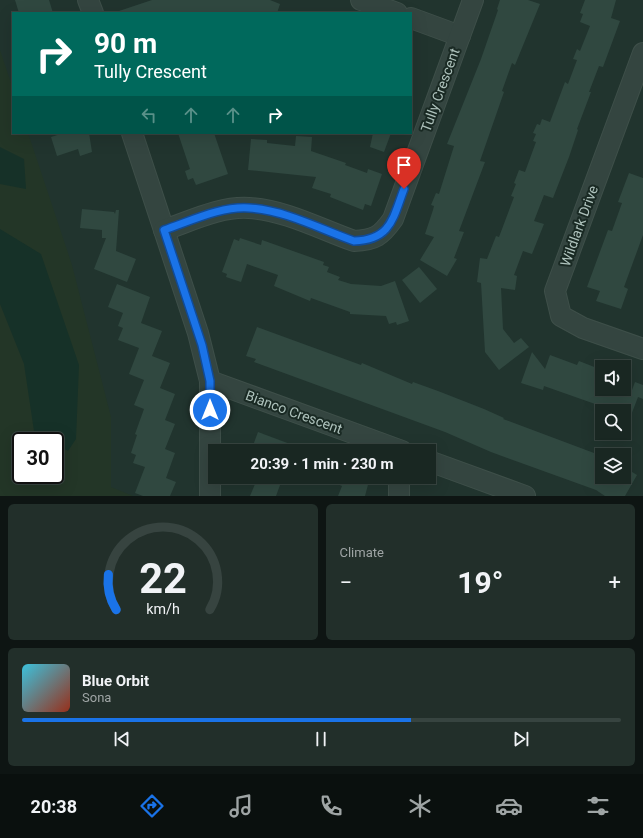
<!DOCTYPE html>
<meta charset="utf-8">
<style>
body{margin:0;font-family:Roboto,sans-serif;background:#222f2a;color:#f1f3f6;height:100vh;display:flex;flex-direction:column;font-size:15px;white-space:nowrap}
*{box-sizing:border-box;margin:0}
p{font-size:13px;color:#9fa5a5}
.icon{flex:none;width:22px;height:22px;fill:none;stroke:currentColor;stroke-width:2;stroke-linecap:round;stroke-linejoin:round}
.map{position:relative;height:496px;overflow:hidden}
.sheet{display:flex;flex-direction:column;gap:8px;padding:8px;background:#0e1513;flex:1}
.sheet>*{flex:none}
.banner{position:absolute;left:12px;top:12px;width:400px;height:122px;border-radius:0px;box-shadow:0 4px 16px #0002,0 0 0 1px #374440;background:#00695c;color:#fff;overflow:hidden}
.fabs{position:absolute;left:595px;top:360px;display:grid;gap:8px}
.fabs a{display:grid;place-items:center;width:36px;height:36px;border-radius:0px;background:#192722;box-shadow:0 4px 16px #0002,0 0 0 1px #374440;font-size:20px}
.speed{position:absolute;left:12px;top:432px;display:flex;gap:8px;font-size:20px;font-weight:700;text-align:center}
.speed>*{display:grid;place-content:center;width:52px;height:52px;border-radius:50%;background:#192722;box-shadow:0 4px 16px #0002,0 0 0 1px #374440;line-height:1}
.speed .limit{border:2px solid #111;border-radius:6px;background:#fff;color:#111}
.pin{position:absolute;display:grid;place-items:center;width:34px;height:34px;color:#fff;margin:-41px -17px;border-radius:50% 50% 50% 0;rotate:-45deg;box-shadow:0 0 4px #0007}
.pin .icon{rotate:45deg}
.me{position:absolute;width:44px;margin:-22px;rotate:0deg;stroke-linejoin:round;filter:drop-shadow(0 0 3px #0008)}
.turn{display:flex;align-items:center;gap:14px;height:84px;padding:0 16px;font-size:18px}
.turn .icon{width:52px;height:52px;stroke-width:2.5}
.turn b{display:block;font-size:28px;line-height:34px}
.lanes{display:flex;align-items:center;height:38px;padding:0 16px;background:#0003;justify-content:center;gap:20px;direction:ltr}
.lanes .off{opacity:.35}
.big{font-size:30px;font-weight:700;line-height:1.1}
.sheet .card{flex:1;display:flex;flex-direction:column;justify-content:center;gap:6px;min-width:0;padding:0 14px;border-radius:6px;background:#222f2a}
.sheet .dial{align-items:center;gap:0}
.dial svg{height:104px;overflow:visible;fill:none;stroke:#374440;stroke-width:7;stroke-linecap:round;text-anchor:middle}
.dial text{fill:#f1f3f6;stroke:none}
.song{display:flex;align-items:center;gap:12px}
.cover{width:48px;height:48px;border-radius:6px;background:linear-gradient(135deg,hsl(190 70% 55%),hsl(10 70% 35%))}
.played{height:4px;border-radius:2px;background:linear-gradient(90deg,#1a73e8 65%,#374440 65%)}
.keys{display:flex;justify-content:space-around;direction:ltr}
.heat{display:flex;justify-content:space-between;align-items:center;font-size:22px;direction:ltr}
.sheet .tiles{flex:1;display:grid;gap:8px;grid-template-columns:1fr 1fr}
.card:last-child{grid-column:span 2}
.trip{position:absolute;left:208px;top:444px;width:228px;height:40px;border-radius:0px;background:#192722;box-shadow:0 4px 16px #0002,0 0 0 1px #374440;font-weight:700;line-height:40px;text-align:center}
.menu{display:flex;height:64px;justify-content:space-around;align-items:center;background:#0a100e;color:#9fa5a5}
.menu .icon{width:28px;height:28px}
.menu .selected{color:#1a73e8}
.menu b{font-size:18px;color:#f1f3f6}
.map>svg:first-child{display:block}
.green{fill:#233627;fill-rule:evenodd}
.water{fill:#163128}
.building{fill:#304840}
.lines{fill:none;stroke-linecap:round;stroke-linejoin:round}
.minor-casing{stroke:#3e4f49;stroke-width:22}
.minor{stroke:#344540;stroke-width:20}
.route-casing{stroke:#114b97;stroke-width:10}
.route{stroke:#1a73e8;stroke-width:7}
.labels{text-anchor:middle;stroke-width:4;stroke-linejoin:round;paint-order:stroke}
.street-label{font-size:14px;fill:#aec2bc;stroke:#1a2a24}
</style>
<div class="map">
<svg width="643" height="496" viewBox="0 0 643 496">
<rect width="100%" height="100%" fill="#21342e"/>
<path class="green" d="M0,50L13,89V133H28L72,265L111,417V487L133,496H0ZM21,441H55V475H21Z"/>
<g class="water">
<path d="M0,147L24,159L26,189L0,184Z"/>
<path d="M0,229L41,254L79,365L76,439L68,451L55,443V441H51L34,431L24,364L0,304Z"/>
</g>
<g class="building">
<path d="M15,0H49L53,13H19Z"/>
<path d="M152,0H270L280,4L277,13H120L119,11Z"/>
<path d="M500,0H528L540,4L515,65L512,63L502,91L504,92L480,161L485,162L459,231L464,232L454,258L457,259L447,276L420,260L434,237L425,234L433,210L434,206L431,205L436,193L439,194L454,146L447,144L481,59L498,10L497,9Z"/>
<path d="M585,0H616L611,18L620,21L603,67L599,66L589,92H591L577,129L578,130L569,157L553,198L544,195L534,221L544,224L532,254L523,251L514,275L517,276L515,290L501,288L503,329L514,343L521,338L529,347L499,370L485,352L481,283L477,282L480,258L487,259L496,236L499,237L514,197L511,196L516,184L514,183L519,170L525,172L536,142L533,141L536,134L533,133L537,124L540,125L542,119L550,122L565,82L568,84L577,60L573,59L577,49L580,51L590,26L580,22L583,14L580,13Z"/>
<path d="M64,133H89L92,152L80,156L78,149L57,156L51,137Z"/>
<path d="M178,133H214L228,174L196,185L193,178L188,180L185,171L190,169Z"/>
<path d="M373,133H391L384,152L370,147Z"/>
<path d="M296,136L312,137L311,151L346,163L345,165L367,173L368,169L382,174L371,206L365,204L363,210L330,197L331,194L312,188L316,177L248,170L251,139L267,140V143L295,146Z"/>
<path d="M629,173L643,178V235L624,287L628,289L621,309L596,301L600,291L587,287L608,230L612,231L622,203L618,202Z"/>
<path d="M82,209L114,212L115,214L116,210H119L116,251L136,259L127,282L94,269L106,238H102V230L80,228Z"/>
<path d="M240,238L261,245L262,240L324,262L323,265L329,267L327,272L340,277L338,280L351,284L381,286L395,281L409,321L397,325L396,322L389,324L386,316L350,314V312L311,298L310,301L274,286L278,275L247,264L241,282L226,277L227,274L222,272L234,239L239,241Z"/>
<path d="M419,267L437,289L420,303L402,280Z"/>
<path d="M117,284L150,297L141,323L162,331L152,356L170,363L160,388L175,394L165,420L175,424L165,449L175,453L166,478L176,482L170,496H143L135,493L145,467L133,463L136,455L131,453L137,435L135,434L144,409L134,405L144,380L129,374L139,348L118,340L123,328L118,326L123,313L108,307Z"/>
<path d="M257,327L361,365L362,363L412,384L413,382L438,391L484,409L504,418L503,419L602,456V477H624V467L637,475L625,496H605L596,490L491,452L445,432L254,362L256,359L246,356Z"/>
<path d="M532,352L545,369L550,355L577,365L579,361L602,370V389H624L625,387L632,390L635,382L643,385V399L638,397L625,431H624V411H615L544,386L543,390L521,383Z"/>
<path d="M258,432L306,450L305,451H251Z"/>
<path d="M258,477H283L276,496H250Z"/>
<path d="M321,477H370L365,496H338L342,486Z"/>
</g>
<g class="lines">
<g class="minor-casing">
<g id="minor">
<path d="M88,0L93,13"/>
<path d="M361,0L397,13"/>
<path d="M411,18L460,36"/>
<path d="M643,53L555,291L561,316L583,328L643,349"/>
<path d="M132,133L198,333L210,381V496"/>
<path d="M164,230C191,221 221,206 249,208C285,210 320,229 354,241C375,240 381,236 393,219L473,0"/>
<path d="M210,381L402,451"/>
<path d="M429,461L525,496"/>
<path d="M399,477V496"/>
</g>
</g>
<use href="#minor" class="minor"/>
</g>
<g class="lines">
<g class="route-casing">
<path id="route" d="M210,410V381L202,345L164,230C191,221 221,206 249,208C285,210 320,229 354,241C391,240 393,218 404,189"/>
</g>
<use href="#route" class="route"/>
</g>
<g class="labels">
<g class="street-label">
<text transform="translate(440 90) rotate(-70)" y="5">Tully Crescent</text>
<text transform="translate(579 226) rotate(-70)" y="5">Wildlark Drive</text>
<text transform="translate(294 412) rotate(20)" y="5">Bianco Crescent</text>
</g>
</g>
</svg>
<div class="fabs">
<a><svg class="icon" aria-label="sound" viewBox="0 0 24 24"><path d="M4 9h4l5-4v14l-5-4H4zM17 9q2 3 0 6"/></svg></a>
<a><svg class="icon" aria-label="search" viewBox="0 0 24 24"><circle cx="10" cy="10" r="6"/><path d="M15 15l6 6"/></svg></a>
<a><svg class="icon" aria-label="layers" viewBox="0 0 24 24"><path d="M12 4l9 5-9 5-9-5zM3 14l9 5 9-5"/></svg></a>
</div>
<div class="speed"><div class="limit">30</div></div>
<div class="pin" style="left:404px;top:189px;background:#d93025"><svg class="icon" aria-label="arrive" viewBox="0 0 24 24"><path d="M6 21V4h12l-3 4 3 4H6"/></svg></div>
<svg class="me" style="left:210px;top:410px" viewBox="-20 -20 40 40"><circle r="17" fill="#1a73e8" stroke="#fff" stroke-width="3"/><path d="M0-11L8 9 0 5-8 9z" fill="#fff"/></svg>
<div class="trip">20:39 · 1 min · 230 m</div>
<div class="banner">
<div class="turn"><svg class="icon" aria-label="right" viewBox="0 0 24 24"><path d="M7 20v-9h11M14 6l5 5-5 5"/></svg><div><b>90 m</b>Tully Crescent</div></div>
<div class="lanes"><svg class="icon off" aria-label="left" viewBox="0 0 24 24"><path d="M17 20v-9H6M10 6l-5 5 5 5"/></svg><svg class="icon off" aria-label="ahead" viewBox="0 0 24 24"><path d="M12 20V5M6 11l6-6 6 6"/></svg><svg class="icon off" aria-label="ahead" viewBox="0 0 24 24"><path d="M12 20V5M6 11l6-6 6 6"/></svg><svg class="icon" aria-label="right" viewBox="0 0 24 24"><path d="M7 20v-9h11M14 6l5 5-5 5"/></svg></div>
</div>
</div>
<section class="sheet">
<div class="tiles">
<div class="card dial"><svg viewBox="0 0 100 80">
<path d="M14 69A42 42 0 1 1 86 69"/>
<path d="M14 69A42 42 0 0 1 8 42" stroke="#1a73e8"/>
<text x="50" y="56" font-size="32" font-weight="700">22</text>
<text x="50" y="72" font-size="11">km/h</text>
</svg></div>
<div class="card"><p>Climate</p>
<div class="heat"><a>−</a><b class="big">19°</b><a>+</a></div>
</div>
<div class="card">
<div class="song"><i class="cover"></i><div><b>Blue Orbit</b><p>Sona</p></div></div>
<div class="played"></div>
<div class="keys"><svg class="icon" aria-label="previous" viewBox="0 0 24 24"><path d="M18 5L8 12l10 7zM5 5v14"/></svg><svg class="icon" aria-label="pause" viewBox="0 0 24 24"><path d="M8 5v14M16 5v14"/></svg><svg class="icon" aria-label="next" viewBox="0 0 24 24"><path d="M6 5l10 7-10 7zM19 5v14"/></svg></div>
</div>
</div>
</section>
<nav class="menu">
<b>20:38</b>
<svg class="icon selected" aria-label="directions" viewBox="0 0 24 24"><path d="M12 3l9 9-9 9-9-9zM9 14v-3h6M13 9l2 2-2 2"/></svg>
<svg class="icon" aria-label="music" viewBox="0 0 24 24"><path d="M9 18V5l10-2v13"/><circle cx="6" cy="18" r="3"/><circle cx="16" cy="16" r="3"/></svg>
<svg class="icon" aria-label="phone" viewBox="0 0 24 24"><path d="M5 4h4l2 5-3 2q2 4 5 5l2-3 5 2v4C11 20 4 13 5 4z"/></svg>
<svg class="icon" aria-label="climate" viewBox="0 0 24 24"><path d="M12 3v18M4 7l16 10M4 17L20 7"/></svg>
<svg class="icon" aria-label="car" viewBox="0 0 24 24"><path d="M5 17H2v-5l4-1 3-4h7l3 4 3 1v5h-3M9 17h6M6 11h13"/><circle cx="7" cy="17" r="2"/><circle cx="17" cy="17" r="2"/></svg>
<svg class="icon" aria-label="filters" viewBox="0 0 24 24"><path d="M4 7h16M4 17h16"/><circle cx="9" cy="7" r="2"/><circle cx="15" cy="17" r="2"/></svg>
</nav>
